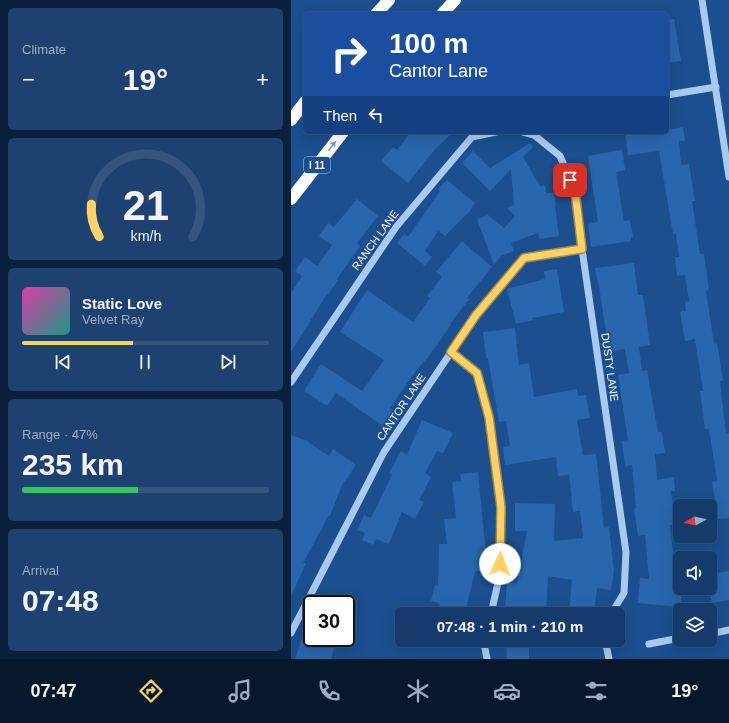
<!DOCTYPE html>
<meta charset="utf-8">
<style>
body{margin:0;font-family:Arial,sans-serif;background:#1d4271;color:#f1f3f6;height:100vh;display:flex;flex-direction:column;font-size:15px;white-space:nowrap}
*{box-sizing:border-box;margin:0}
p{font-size:13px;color:#9dadc1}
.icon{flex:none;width:22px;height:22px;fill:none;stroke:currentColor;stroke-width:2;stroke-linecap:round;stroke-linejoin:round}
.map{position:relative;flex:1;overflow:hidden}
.sheet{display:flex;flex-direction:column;gap:8px;padding:8px;background:#0b203b;width:291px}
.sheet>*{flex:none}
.guide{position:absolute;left:12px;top:12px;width:366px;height:122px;border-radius:6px;box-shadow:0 4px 16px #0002,0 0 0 1px #33557e;background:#1a4fa0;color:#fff;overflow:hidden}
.needle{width:26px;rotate:262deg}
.buttons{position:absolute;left:382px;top:499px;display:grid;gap:8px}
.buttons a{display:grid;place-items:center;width:44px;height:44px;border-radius:6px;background:#143b6b;box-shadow:0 4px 16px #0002,0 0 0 1px #33557e;font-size:20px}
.speed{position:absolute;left:12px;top:595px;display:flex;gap:8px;font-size:20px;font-weight:700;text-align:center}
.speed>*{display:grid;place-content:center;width:52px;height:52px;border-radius:50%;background:#143b6b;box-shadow:0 4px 16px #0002,0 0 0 1px #33557e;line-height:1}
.speed .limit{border:2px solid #111;border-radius:6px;background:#fff;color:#111}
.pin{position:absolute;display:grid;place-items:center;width:34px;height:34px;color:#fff;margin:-17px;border-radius:8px;box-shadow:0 2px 6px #0006}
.me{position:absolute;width:44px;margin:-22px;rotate:2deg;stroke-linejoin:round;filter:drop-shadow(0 0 3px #0008)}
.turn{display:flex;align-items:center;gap:14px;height:84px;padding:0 20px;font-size:18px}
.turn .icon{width:52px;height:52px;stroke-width:2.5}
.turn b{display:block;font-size:28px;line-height:34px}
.then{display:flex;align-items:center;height:38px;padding:0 20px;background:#0003;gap:8px;font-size:15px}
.big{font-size:30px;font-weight:600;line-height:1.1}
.sheet .card{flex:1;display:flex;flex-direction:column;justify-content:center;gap:6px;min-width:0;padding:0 14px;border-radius:6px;background:#1d4271}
.sheet .dial{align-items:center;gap:0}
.dial svg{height:104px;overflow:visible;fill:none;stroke:#33557e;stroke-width:7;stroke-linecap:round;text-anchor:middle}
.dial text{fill:#f1f3f6;stroke:none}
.song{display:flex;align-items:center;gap:12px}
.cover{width:48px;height:48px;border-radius:6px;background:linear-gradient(135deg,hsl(320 70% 55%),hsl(170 70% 35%))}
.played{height:4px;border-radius:2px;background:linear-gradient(90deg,#ffd166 45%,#33557e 45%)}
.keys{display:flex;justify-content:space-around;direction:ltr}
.heat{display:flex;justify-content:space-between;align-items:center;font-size:22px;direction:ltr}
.charge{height:6px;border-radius:3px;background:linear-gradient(90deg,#34c759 47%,#33557e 0)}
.trip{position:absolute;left:104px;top:607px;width:230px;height:40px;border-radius:6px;background:#143b6b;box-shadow:0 4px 16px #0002,0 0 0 1px #33557e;font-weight:600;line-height:40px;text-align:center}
.tab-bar{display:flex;height:64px;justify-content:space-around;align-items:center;background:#08182b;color:#9dadc1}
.tab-bar .icon{width:28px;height:28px}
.tab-bar .current{color:#ffd166}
.tab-bar b{font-size:18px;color:#f1f3f6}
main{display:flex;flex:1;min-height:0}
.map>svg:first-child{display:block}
.building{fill:#2a66ad}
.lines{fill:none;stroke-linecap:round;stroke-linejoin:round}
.minor{stroke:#a9c9ee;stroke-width:7}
.highway{stroke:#fff;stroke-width:12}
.oneway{fill:#829ec1}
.route-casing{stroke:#a68842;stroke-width:10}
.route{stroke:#ffd166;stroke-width:7}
.labels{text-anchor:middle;stroke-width:4;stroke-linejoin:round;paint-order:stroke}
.shield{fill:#1b4f8f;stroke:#bbcadd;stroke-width:1}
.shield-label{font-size:10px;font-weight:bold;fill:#fff}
.street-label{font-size:11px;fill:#fff;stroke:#1b4f8f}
</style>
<main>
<section class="sheet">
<div class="card"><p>Climate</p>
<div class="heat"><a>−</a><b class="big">19°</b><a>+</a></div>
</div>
<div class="card dial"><svg viewBox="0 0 100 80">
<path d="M14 69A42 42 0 1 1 86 69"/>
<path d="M14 69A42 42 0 0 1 8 44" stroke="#ffd166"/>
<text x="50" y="56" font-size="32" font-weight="700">21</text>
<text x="50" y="72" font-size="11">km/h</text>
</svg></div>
<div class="card">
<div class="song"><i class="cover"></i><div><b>Static Love</b><p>Velvet Ray</p></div></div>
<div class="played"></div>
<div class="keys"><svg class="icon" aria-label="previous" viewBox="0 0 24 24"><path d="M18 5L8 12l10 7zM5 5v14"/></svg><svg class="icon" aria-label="pause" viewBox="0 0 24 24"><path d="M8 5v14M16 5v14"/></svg><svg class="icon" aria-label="next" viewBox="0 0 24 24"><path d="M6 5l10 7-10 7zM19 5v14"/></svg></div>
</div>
<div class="card"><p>Range · 47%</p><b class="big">235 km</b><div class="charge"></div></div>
<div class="card"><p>Arrival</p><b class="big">07:48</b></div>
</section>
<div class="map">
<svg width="438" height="659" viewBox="0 0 438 659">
<rect width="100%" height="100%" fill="#1b4f8f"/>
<g class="building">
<path d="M383,19L390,61L376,63V20Z"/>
<path d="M392,127L394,141H388L390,165L398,164L404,201H401L409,254H413L418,290L415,291L423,344L426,343L432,380L429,381L435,434L438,433V518L427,519L421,482L426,481L418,429H414L409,391H412L404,339L394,341L389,312L395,311L394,302L398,301L394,275L386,276L384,257H388L385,234H382L368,151L337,155L334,132H346V134L360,132H376V130Z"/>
<path d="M120,132H162L144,149L117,183L90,161L102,147L106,150Z"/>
<path d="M239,143L242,147L232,157L249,186H254L255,193H263L265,206H264L268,236L248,239L247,233L220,243L223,251L210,256L203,265L186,219L197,215L213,228L224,216L216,208L223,205L220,169L199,191L171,163L182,151L199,168Z"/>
<path d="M331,150L334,170L325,172L333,221L339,220L342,237L340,238V241L300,247L297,224L307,222L297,156Z"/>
<path d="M156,180L184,203L179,211L154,236L147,231L134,251L141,257L134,266L106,243L113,234L117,237L149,191L147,189Z"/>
<path d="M66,199L87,216L66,243L69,246L46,279L47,280L37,295L36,294L0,352V293L11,276L4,271L14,257L26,266L41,245L28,236L37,223L43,227Z"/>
<path d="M171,241L201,267L175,299L179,298L159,324L160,325L137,357L124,372L99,408L102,411L92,426L45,393L36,406L13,391L30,364L71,391L93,360L49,332L76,290L122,322L139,298L136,296L151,277L145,272Z"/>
<path d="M343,263L347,295H352L359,345L348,347L351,371L356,370L367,432H371L374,453L364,454L366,480L383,477L384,491H380L385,524L379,525L385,582L389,583V588H391L389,607L347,603L349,578L358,579L354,535L347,536L343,509L345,508L341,465L334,466L331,441L337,440L327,375L338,373L334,349L318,352L307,280H306L304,268Z"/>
<path d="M266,269L273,312L241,318L242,320L225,324L216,289L254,279L253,271Z"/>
<path d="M224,328L228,365L238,363L243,397L286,389L287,396L295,395L299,418L286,420L292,455L305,454L313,528L318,527L323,571L320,590L306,588L303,614H278L281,580L257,576L255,612L214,610L216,583H226L236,531H224V503L264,504L263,541L292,538L289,511L282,512L278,475L267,476L265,457L214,465L212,447L219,446L215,421L208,422L197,358H195L192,332Z"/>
<path d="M131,420L162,433L152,453L146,451L134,473L140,477L128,500L133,502L124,519L111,512L98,544L85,539L82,545L71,540L74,533L66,530L73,515L80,518L101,475L98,473L110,451L116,455Z"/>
<path d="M0,435L17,441V442L38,456L42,449L65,465L51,485L39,516H37L30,530L12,563H15L0,596Z"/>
<path d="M187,472L194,545V571H184L174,613L148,607L149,604L140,601L144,585L147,586L148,544H156L153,519L165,518L161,482L170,481L169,474Z"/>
<path d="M438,571V600L421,603L419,594V574Z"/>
<path d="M11,638H46L40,659H4Z"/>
<path d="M215,640H238V659H216Z"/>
</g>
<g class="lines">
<g class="minor">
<path d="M411,0L438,177"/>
<path d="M376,95L425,87"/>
<path d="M232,132L243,135L269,156L284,191L291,249L335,552L333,593L320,614"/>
<path d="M160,352L186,373L198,417L210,507L208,578L200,614"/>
<path d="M0,382L105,227L181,137L205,132"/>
<path d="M0,633L93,452L185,315L233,258L291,249"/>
<path d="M419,634L438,630"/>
<path d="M194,640L193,643L196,659"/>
<path d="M314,640L318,659"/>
<path d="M358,644L389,638"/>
</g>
<g class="highway">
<path d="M85,14L98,0"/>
<path d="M151,14L164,0"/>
<path d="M0,120L14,102"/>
<path d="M0,199L52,132"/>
</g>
</g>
<defs><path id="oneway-solid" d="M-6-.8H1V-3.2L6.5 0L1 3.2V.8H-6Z"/></defs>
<use class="oneway" href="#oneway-solid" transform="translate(41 146) rotate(-52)"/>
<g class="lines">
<g class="route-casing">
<path id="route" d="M209,564L210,507L198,417L186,373L160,352L185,315L233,258L291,249L284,191L279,180"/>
</g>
<use href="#route" class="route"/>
</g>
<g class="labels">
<rect class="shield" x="13" y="157" width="26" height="16" rx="3"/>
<g class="shield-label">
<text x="26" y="169">I 11</text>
</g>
<g class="street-label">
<text transform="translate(84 240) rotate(-54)" y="4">RANCH LANE</text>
<text transform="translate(319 367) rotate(82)" y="4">DUSTY LANE</text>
<text transform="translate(110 407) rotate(-56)" y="4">CANTOR LANE</text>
</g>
</g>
</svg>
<div class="buttons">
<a><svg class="needle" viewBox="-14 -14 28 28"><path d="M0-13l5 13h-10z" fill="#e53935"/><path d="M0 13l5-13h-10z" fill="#9dadc1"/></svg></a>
<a><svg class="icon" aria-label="sound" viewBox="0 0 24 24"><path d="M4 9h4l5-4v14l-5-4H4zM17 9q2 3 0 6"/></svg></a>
<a><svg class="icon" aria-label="layers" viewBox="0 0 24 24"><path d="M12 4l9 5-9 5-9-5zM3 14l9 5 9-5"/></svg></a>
</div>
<div class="speed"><div class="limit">30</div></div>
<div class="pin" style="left:279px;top:180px;background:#d93025"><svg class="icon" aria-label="arrive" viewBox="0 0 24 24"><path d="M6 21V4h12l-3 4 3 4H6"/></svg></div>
<svg class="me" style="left:209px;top:564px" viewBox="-20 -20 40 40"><circle r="19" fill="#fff"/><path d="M0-13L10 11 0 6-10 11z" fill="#ffd166"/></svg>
<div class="trip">07:48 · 1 min · 210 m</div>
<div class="guide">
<div class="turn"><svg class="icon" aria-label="right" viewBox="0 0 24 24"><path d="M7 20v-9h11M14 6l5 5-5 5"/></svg><div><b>100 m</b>Cantor Lane</div></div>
<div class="then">Then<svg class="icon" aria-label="left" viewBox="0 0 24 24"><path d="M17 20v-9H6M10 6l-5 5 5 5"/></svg></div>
</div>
</div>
</main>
<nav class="tab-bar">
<b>07:47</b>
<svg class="icon current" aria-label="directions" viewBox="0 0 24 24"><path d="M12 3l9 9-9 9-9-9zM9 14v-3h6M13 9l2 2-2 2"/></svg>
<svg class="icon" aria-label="music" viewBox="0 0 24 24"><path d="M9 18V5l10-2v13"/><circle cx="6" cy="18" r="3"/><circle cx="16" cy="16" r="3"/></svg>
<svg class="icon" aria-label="phone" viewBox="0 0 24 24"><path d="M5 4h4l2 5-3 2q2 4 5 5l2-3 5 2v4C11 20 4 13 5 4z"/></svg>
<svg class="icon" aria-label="climate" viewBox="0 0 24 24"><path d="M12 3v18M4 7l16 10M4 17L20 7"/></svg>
<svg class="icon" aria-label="car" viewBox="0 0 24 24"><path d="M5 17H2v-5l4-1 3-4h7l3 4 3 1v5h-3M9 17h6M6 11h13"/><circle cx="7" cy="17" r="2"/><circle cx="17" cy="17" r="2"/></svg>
<svg class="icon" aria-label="filters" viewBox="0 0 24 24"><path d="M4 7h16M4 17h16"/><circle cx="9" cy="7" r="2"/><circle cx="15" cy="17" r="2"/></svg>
<b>19°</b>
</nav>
